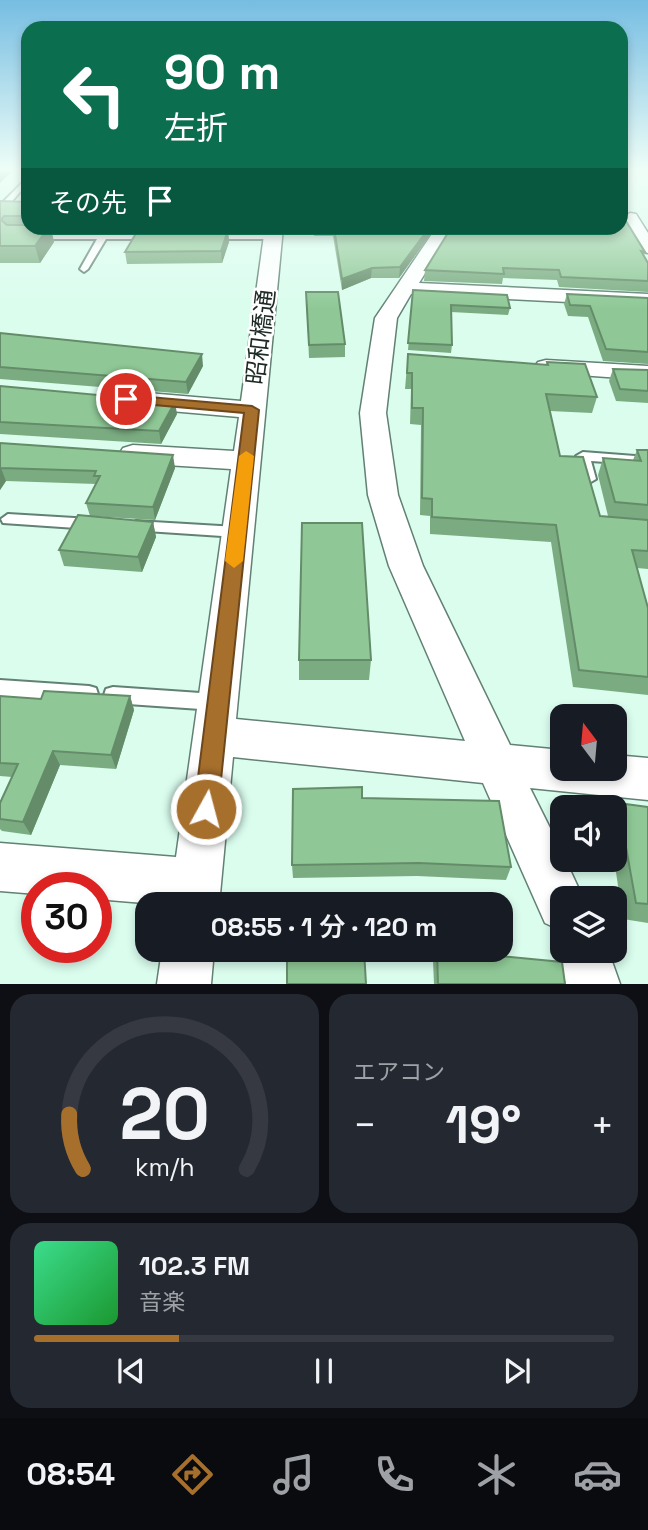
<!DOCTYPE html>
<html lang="ja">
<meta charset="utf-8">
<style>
body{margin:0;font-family:"Space Grotesk","Noto Sans JP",sans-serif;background:#242831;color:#f1f3f6;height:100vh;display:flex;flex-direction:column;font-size:26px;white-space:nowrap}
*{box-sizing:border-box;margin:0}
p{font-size:23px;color:#9ea1a6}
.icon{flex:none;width:38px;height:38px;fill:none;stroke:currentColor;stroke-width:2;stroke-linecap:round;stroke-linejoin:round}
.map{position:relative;height:984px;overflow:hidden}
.drawer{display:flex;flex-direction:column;gap:10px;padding:10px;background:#0d0f14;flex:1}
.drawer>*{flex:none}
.guide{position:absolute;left:21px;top:21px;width:607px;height:214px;border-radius:21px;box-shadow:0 4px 10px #0003;background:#0b6e4f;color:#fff;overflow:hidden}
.needle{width:46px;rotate:344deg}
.tools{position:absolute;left:550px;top:704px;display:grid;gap:14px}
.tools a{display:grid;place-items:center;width:77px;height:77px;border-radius:14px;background:#171b24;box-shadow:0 4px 10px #0003;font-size:35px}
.speed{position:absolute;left:21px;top:872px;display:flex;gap:14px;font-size:35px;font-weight:700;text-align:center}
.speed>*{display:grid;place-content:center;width:91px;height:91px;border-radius:50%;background:#171b24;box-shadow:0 4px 10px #0003;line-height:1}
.speed .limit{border:10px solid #d22;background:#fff;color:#111}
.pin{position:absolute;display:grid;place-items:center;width:60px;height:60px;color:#fff;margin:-30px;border:4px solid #fff;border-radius:50%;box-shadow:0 2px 7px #0007}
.me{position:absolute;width:77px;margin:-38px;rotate:7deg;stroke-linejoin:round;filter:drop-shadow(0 0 5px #0008)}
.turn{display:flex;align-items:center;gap:24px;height:147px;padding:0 28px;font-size:32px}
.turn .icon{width:91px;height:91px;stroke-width:2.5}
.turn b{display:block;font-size:49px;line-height:60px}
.then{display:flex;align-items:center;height:66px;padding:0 28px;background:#0003;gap:14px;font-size:26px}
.big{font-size:52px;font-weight:600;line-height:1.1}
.drawer .tile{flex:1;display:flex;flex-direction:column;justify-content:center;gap:10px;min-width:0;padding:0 24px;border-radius:21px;background:#242831}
.drawer .dial{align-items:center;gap:0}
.dial svg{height:182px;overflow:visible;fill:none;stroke:#363941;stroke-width:7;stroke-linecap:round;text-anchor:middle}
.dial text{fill:#f1f3f6;stroke:none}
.song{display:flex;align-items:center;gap:21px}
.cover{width:84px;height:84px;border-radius:10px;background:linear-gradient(135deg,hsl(150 70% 55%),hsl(130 70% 35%))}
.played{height:7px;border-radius:4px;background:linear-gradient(90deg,#a76f2c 25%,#363941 25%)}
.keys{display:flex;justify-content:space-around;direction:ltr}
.heat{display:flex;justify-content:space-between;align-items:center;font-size:38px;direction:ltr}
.drawer .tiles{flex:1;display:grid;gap:10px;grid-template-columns:1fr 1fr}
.tile:last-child{grid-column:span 2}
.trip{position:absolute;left:135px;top:892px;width:378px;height:70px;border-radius:21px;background:#171b24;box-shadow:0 4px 10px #0003;font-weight:600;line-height:70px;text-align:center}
.tab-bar{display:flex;height:112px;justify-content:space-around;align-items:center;background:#090b0e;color:#9ea1a6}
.tab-bar .icon{width:49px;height:49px}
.tab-bar .selected{color:#a76f2c}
.tab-bar b{font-size:32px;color:#f1f3f6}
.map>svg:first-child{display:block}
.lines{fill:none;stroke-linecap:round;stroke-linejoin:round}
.service-casing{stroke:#628174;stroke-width:4}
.minor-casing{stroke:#628174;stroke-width:3}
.service{fill:#fff;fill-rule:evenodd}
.minor{fill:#fff;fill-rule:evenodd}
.wall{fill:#7bac81}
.shaded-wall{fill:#648c69}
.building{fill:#8fc896;stroke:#648c69;stroke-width:2}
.route{fill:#a76f2c;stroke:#6d481d;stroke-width:2}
.slow{fill:#f59e0b}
.labels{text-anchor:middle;stroke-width:5;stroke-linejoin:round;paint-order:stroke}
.street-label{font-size:24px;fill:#1e2b25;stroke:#fff}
</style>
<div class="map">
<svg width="648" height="984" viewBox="0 0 648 984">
<rect width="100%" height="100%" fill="#dafdee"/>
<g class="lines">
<g class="service-casing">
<g id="service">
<path d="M28,177V183L5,209H0V205Z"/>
<path d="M31,235H151L155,237L151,239H106L88,269L84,272L80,269L97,239H34L30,237Z"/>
<path d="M206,235H273L277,237L273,239H206Z"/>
<path d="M583,452L648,457V465L591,461L596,479L589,483L582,479L576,456Z"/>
<path d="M8,514L91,519L98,524L91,529L3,523L1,519Z"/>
<path d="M136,521L237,527L242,528L244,532L242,536L237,537L131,530L129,526Z"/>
<path d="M0,680L89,686L96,688L98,694L96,700L89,702L0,696Z"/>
<path d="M113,687L215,694L222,696L224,702L222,708L215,710L113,703L106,701L104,695L106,689Z"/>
</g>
</g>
<g class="minor-casing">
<g id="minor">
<path d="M630,213L636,214L648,233V253L642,252L622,218Z"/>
<path d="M265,228H283L236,719L465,741L389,566L368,495L360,413L375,318L436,228H453L419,283L648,294V306L411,294L397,318L386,413L398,495L423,566L510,745L562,750V768H614V755L648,758V800L530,788L562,852V859H565L583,898H562V931L545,923L483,783L233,757L219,905H168L96,899V887H37V894L0,891V843L176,857L231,469L133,463L123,460L119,454L123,448L133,445L234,451L239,417L136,408L127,405L123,400L127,395L136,392L241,401Z"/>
<path d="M546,360L648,366V380L538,372L534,367L538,362Z"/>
<path d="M562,937V950H608L620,984H566L556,950Z"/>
<path d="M162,950H214L211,984H157Z"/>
</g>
</g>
<use href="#service" class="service"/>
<use href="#minor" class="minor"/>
</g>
<g class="wall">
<path d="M0,201L28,202V228H63L60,232H52L54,242L40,263H0Z"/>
<path d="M105,228H234L232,232H228L229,242L222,263L127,264L125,252L137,231H106Z"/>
<path d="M313,228H435L399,278H371L342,290L333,236H314Z"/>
<path d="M645,252L644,256L648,263V292L559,287L557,280L503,278L502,284L424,281L425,270Z"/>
<path d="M413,290L510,308L508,315L451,312L452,345L451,353L408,350Z"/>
<path d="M306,292L345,344V357L309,358Z"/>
<path d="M567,294L648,298V364L603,361L588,317L568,316L564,304Z"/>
<path d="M0,333L203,366L188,394L0,379Z"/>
<path d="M408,354L546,365L547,362L597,397L592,413L550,411L560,456L600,516H608L598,475L603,458L633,460L637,450H648V569L637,568L648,608V695L573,687L551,542L430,534V516L420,515L421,425L410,424L411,389H405Z"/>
<path d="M613,369L648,370V403L616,401L609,381Z"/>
<path d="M0,386L177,414L161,444L0,434Z"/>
<path d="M0,443L175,468L155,520L90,516L86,503L96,484L6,481L0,490Z"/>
<path d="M153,522L156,537L142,572L64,566L59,550Z"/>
<path d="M299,660H371L369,680H299Z"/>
<path d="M0,696L41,699L130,696L134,710L116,769L60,765L31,835L2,831L0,829V803L12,777L0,776Z"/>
<path d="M362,798L511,867L506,880L417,876L293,878L292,865Z"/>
<path d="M618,803L648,807V923L623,919L614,859V810Z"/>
<path d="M437,950L565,984H434L433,961Z"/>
</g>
<g class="shaded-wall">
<path d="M0,171H12L0,183Z"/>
<path d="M48,228H50L54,242L40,263L35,246Z"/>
<path d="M429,228H435L399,278L400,267Z"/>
<path d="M228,230L229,242L222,263L221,251Z"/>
<path d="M372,268L371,278L342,290V279Z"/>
<path d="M202,354L203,366L188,394L186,382Z"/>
<path d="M175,402L177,414L161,444L159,431Z"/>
<path d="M173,455L175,468L155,520L153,507Z"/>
<path d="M1,468L6,481L0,490V469Z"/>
<path d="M153,522L156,537L142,572L138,557Z"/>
<path d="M130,696L134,710L116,769L111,755Z"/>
<path d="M53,751L60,765L31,835L23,822Z"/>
</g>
<g class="building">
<path d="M0,201L28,202V216H4L1,220L7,225H28V228H48L35,246H0Z"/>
<path d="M621,213L645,252L641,251L648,263V281L561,277L559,270L503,268L504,274L425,270L451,228H621Z"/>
<path d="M334,228H429L400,267L372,268L342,279Z"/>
<path d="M138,230H228L221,251L125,252Z"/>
<path d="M413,290L507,295L510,308L451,305L452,345L408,343Z"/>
<path d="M306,292H338L345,344L309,345Z"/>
<path d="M567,294L648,298V352L606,349L590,306L570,305Z"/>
<path d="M0,333L202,354L186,382L0,367Z"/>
<path d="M408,354L548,365L547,362L585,364L597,397L546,394L560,456L583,457L600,516L648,520V551L632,550L648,608V677L579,670L556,525L432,517V499L422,498L423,408H412V373H407Z"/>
<path d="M613,369L648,370V391L620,389Z"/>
<path d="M0,386L175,402L159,431L0,422Z"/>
<path d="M0,443L173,455L153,507L86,503L100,476H94L96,471L1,468L0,469Z"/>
<path d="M637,450H648V505L615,502L603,458L641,461Z"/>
<path d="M78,515L153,522L138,557L59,550Z"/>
<path d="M302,523H362L371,660H299Z"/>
<path d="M44,691L130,696L111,755L53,751L23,822L0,819V803L18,764L0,763V696L41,699Z"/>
<path d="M362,787V798L499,801L511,867L419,863L292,865L293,789Z"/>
<path d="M618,803L648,807V904L636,903Z"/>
<path d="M334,950H364L366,984H287V952Z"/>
<path d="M437,950L562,962L565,984H438Z"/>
</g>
<linearGradient id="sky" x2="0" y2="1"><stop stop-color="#76bde2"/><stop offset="0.55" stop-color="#eefef7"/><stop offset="1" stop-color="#eefef7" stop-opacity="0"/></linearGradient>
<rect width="648" height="309" fill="url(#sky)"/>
<path class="route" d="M126,395L252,406L259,410L218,809L214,818L206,821L197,818L194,809L244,413L121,402V396Z"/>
<path class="slow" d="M246,451L254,456L243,561L234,568L225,561L239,456Z"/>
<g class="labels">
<g class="street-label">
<text transform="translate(261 337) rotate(-83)" y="8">昭和橋通</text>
</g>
</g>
</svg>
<div class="tools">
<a><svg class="needle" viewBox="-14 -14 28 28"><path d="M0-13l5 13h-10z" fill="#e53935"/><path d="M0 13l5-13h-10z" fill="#9ea1a6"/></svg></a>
<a><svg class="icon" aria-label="sound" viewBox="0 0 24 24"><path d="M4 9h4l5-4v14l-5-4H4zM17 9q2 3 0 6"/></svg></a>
<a><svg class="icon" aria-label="layers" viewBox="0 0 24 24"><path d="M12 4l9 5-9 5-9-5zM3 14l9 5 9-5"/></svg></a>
</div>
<div class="speed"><div class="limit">30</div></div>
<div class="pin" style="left:126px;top:399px;background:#d93025"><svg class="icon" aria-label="arrive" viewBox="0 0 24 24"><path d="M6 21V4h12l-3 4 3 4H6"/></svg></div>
<svg class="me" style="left:206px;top:809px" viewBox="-20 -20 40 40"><circle r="17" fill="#a76f2c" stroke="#fff" stroke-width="3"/><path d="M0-11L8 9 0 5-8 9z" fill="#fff"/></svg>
<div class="trip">08:55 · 1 分 · 120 m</div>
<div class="guide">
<div class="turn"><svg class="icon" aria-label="left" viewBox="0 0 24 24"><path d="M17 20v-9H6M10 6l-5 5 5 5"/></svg><div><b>90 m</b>左折</div></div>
<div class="then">その先<svg class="icon" aria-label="arrive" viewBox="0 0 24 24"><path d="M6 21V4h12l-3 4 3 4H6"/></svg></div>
</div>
</div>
<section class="drawer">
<div class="tiles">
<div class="tile dial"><svg viewBox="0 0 100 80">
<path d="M14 69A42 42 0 1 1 86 69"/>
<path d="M14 69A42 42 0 0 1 8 45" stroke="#a76f2c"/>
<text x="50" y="56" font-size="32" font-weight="700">20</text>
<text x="50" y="72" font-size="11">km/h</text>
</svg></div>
<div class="tile"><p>エアコン</p>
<div class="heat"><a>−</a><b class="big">19°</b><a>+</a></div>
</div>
<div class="tile">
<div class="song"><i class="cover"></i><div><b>102.3 FM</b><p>音楽</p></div></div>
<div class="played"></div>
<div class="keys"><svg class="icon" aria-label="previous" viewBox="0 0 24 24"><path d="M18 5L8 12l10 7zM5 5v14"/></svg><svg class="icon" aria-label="pause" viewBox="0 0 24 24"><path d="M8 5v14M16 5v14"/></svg><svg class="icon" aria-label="next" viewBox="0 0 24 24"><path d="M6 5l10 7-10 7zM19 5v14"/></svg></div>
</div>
</div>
</section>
<nav class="tab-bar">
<b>08:54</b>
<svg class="icon selected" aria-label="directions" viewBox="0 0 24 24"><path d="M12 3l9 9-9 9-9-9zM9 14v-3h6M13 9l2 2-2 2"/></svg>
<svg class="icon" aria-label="music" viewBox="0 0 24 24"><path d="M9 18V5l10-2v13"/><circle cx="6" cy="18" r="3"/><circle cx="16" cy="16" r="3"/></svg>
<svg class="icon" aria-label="phone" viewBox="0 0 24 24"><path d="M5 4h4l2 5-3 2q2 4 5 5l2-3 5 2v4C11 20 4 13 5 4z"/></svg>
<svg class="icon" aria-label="climate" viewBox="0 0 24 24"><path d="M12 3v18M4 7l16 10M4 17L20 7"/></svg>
<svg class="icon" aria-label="car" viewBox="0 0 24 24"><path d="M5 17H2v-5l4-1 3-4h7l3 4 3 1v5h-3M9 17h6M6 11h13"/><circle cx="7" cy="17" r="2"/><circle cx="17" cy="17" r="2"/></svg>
</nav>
